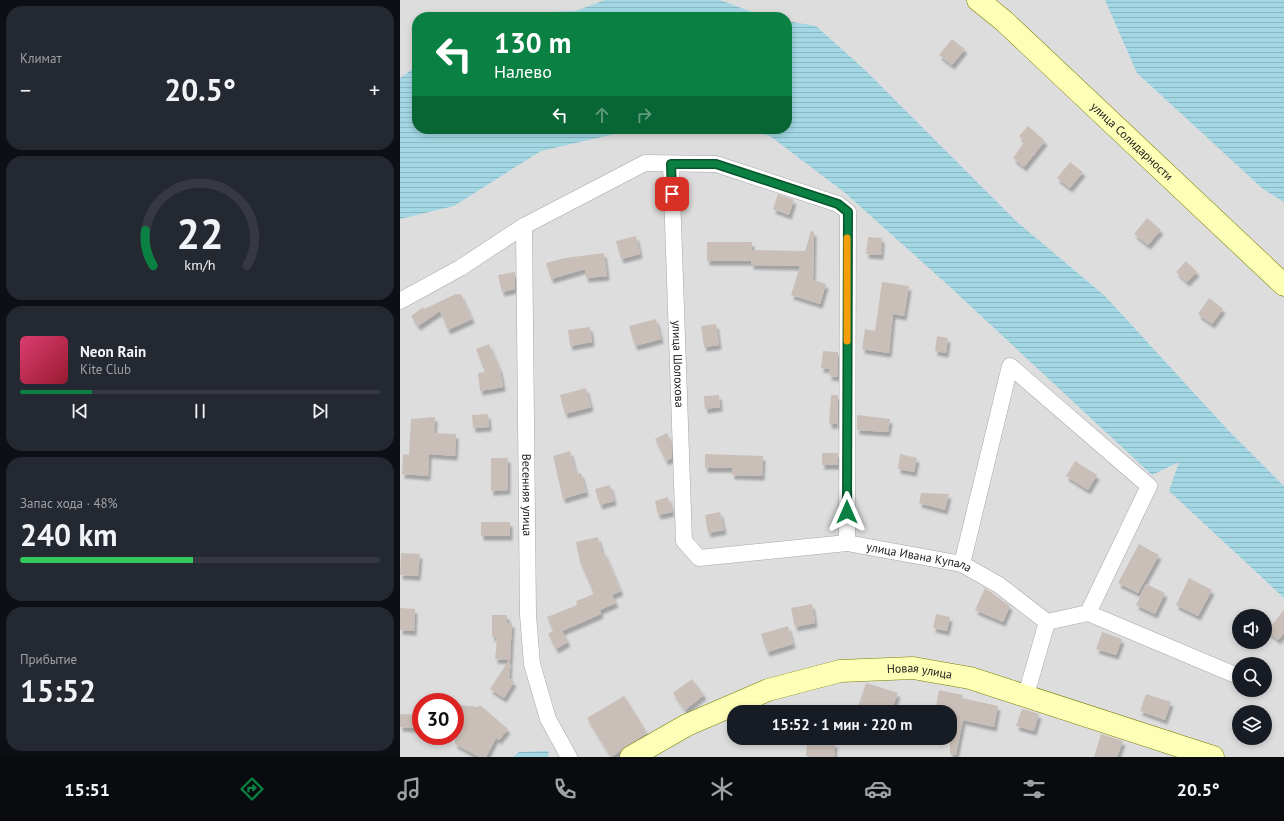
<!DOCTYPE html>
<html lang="ru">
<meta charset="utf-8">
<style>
body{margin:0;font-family:"PT Sans",sans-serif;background:#242831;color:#f1f3f6;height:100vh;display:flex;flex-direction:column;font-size:15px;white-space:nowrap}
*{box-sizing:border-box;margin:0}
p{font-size:13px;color:#9ea1a6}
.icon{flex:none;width:22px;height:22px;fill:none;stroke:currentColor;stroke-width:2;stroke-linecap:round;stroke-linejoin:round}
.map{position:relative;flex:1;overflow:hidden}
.panel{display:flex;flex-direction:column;gap:6px;padding:6px;background:#0d0f14;width:400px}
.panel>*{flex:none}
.banner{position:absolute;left:12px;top:12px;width:380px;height:122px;border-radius:16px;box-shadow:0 2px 6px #0003;background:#0b8043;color:#fff;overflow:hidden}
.fabs{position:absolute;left:832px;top:609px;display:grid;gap:8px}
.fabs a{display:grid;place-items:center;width:40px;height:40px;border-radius:50%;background:#171b24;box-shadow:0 2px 6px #0003;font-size:20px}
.speed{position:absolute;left:12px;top:693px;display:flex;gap:8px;font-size:20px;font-weight:700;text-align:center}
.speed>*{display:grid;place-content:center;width:52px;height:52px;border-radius:50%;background:#171b24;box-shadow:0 2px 6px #0003;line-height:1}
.speed .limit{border:6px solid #d22;background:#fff;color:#111}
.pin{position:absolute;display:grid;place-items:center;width:34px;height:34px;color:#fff;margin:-17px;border-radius:8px;box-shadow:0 2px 6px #0006}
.me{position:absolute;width:44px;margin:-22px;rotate:0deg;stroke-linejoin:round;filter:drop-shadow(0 0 3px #0008)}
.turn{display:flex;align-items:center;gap:14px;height:84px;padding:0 16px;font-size:18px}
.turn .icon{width:52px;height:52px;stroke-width:2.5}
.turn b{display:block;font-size:28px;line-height:34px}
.lanes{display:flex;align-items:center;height:38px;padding:0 16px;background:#0003;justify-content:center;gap:20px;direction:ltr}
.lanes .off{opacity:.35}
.big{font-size:30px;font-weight:700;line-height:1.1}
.panel .card{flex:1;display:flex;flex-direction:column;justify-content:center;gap:6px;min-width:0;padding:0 14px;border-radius:16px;background:#242831}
.panel .dial{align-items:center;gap:0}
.dial svg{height:104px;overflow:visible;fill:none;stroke:#363941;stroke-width:7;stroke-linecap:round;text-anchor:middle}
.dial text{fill:#f1f3f6;stroke:none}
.song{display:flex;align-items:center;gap:12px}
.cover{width:48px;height:48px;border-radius:6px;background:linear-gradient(135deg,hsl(340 70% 55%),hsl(350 70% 35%))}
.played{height:4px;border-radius:2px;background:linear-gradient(90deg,#0b8043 20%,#363941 20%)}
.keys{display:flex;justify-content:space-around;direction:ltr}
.heat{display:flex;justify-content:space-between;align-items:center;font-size:22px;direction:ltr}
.charge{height:6px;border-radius:3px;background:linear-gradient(90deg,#34c759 48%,#363941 0)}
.trip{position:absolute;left:327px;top:705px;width:230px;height:40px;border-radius:16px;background:#171b24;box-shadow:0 2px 6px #0003;font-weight:700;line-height:40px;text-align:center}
.dock{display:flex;height:64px;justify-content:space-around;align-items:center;background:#090b0e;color:#9ea1a6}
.dock .icon{width:28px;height:28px}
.dock .on{color:#0b8043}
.dock b{font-size:18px;color:#f1f3f6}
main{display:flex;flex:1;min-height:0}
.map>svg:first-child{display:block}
.residential{fill:#dedddd;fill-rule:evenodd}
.water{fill:url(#water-rules)}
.building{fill:#cabfb8;filter:url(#shadow)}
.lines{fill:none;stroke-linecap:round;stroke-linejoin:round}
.street-casing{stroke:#a7a7a7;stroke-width:17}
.secondary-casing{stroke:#767e00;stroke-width:23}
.street{stroke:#fff;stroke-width:16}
.secondary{stroke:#feffb6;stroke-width:22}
.route-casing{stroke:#07532c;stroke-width:10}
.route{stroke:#0b8043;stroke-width:7}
.slow{stroke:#f59e0b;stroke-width:7}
.labels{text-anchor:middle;stroke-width:3.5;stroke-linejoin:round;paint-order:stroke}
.street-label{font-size:12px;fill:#202020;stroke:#fff}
</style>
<main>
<section class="panel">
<div class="card"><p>Климат</p>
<div class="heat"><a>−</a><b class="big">20.5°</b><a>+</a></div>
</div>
<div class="card dial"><svg viewBox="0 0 100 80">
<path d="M14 69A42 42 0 1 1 86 69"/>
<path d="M14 69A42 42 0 0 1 8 42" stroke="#0b8043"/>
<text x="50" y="56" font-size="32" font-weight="700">22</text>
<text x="50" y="72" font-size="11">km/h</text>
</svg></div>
<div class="card">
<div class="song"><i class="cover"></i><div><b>Neon Rain</b><p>Kite Club</p></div></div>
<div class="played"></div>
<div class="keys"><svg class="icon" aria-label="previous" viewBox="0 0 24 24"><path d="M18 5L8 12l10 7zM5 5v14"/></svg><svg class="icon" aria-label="pause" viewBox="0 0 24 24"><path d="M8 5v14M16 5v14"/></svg><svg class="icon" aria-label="next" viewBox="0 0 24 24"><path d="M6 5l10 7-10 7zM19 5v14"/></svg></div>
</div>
<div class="card"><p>Запас хода · 48%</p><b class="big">240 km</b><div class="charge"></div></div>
<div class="card"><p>Прибытие</p><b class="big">15:52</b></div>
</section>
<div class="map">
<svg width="884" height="757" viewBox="0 0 884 757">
<defs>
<pattern id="water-rules" width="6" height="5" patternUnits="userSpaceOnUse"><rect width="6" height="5" fill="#a2d7e3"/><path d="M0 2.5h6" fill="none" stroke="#8bb8c2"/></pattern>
<filter id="shadow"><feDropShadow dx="2.5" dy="4.5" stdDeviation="1" flood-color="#0004"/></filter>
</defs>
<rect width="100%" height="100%" fill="#f2ede6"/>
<path class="residential" d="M0,0H884V757H0ZM17,17H387V129H17ZM839,616H865V642H839ZM839,664H865V690H839ZM21,702H55V736H21ZM334,712H550V738H334ZM839,712H865V738H839Z"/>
<g class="water">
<path d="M205,0H320L365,17H109L118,13L176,11Z"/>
<path d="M705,0H884V202L863,189L737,73Z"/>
<path d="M387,21L416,26L465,70L617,222L705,296L827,429L884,486V598L769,491L779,462L752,475L549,286L444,192L370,136L349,129H387Z"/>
<path d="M17,66V129H236L141,151L54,206L0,219V78Z"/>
<path d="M149,751L148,757H113L119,752Z"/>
</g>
<g class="building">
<path d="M552,39L565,49L552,65L539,55Z"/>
<path d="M628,126L645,141L624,167L613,158L625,141L619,136Z"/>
<path d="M670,162L683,172L670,188L657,178Z"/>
<path d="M378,194L394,200L389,215L373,209Z"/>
<path d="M747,218L761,230L748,245L734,234Z"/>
<path d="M411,231L414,232L413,280L426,284L420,304L391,295L400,266L351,265L352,250L405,251Z"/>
<path d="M236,236L240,254L221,259L216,241Z"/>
<path d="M468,237L482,238L481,255L466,254Z"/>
<path d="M307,242H352L351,261H307Z"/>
<path d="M204,253L207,276L186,278L185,269L151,279L146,263L165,258Z"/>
<path d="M786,261L797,272L787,282L776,272Z"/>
<path d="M115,272V289L102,292L98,275Z"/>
<path d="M482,282L509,286L504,316L493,314L489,353L462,349L465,329L475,331Z"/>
<path d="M56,294H61L72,319L48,330L40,311L18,326L11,316L23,307L24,309Z"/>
<path d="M809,298L823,309L812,324L798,314Z"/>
<path d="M256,319L261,339L235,346L229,326Z"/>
<path d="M316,324L319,345L304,347L301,326Z"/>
<path d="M190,327L192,342L170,346L168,330Z"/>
<path d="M537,336L548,338L546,353L535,351Z"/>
<path d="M89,344L100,370L103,387L80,391L78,373L85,372L76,349Z"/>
<path d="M423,351L438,352V377L429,376L430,369L421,368Z"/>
<path d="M186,388L191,407L165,414L160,395Z"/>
<path d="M319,395L320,407L305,409L304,396Z"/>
<path d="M431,395H438V429L437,424H429Z"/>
<path d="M88,414L89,427L73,428L72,415Z"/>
<path d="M457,415L490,419L488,432L457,430Z"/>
<path d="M35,417L34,433L56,434L55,456L29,454L28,476L2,474L3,454L9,455L11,419Z"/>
<path d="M267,433L271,442L272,458L266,461L255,439Z"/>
<path d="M170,451L176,474L181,473L186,492L163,499L153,456Z"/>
<rect x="422" y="453" width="16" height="12"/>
<path d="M305,454L363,456L362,476L332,475V468H305Z"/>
<path d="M500,454L517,458L514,472L498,469Z"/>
<path d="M91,458H108V490L91,491Z"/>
<path d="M675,461L697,475L688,490L666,476Z"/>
<path d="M210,485L214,501L200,505L195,489Z"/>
<path d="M521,493L549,494L545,510L519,503Z"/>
<path d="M268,497L272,512L258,515L255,501Z"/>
<path d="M320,512L324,530L308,533L305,515Z"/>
<rect x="81" y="522" width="29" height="14"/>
<path d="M198,537L202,552H204L221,591L212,595L216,603L200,610L201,614L162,631L168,642L156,649L148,634L153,631L147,617L177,605L176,601L194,594L180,562L176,542Z"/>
<path d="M739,544L759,555L738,593L718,583Z"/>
<path d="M1,553L20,554L18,576L0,575Z"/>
<path d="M789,578L812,590L798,616L776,605Z"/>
<path d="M746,584L765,593L755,614L736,605Z"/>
<path d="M585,588L610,606L603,622L575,610Z"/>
<path d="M412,604L415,623L395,627L391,608Z"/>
<path d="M0,608L15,609L14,631L0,630Z"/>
<path d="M884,610V633L878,640L867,631Z"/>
<path d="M536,614L550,617L547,631L533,628Z"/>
<path d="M92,615H107V623H112L109,678L114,682L104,698L90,689L109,660L95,659L97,637H92Z"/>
<path d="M388,626L393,644L367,652L361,634Z"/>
<path d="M702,632L722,639L716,655L696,649Z"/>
<path d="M292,679L304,695L285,710L273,693Z"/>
<path d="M466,683L498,693L491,712H475L458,707Z"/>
<path d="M539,690L563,695L562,698L598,706L594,727L563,720L556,755L550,754V712H535Z"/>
<path d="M746,694L771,702L765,720L740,711Z"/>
<path d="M224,696L247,733L211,757L187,718Z"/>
<path d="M61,705L78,707L80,705L108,729L99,740L96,738L86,757H79L55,744V707L60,708Z"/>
<path d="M622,709L639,714L634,731L616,726Z"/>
<path d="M0,714L17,715V728L0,727Z"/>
<path d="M701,734L723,741L717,757H694Z"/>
<path d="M407,741L435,743L434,757L406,756Z"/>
</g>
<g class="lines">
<g class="street-casing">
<g id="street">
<path id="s1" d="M271,164L284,541L299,558L447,543L562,564L599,585L647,622L626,695"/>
<path id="s2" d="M124,226L128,615L132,664L148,719L169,757"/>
<path d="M0,301L60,268L124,226L245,163L316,164L438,204L448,212L447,543"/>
<path d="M562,564L610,366L749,486L688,613L647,622"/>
<path d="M688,613L833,674"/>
</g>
</g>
<g class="secondary-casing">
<g id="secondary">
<path id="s3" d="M578,0L604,21L884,285"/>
<path id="s4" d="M231,757L287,725L368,690L440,671L513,668L570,678L813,757"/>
</g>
</g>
<use href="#street" class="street"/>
<use href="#secondary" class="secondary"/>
</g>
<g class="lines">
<g class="route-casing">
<path id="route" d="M272,194L271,164H316L438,204L448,212L447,512"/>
</g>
<use href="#route" class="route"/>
<path class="slow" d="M447,341V238"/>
</g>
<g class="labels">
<g class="street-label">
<text dy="4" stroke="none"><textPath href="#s3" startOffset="209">улица Солидарности</textPath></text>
<text dy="4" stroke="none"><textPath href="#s1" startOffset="200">улица Шолохова</textPath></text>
<text dy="4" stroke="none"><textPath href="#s2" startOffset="269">Весенняя улица</textPath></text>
<text dy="4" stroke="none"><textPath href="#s1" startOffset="622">улица Ивана Купала</textPath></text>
<text dy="4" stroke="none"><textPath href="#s4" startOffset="307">Новая улица</textPath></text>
</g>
</g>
</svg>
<div class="fabs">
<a><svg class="icon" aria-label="sound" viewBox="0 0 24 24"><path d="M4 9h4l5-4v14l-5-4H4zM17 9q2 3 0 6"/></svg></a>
<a><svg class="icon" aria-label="search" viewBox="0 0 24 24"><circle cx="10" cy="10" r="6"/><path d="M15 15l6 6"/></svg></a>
<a><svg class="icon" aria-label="layers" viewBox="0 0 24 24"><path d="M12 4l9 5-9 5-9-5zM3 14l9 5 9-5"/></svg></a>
</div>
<div class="speed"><div class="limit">30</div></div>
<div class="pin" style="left:272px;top:194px;background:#d93025"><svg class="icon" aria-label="arrive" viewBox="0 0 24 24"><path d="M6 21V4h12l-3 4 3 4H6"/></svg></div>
<svg class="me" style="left:447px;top:512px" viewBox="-20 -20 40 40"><path d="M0-17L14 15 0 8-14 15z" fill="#0b8043" stroke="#fff" stroke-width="4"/></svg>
<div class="trip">15:52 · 1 мин · 220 m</div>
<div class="banner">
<div class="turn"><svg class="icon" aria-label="left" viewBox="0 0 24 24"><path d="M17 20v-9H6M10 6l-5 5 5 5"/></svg><div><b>130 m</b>Налево</div></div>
<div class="lanes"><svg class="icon" aria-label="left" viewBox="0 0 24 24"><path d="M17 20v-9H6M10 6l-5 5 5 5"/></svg><svg class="icon off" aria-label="ahead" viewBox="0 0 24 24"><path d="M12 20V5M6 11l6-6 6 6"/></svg><svg class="icon off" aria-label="right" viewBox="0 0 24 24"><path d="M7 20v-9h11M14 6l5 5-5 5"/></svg></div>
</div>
</div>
</main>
<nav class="dock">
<b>15:51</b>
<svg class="icon on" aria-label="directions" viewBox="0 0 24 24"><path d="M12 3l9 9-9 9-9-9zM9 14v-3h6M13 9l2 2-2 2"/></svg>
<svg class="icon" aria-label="music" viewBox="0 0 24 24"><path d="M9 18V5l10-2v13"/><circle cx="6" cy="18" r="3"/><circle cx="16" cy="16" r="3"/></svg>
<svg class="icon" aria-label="phone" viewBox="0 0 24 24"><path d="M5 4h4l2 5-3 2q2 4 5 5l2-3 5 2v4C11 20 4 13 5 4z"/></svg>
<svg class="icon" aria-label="climate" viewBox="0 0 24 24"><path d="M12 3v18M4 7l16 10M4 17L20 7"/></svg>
<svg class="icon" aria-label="car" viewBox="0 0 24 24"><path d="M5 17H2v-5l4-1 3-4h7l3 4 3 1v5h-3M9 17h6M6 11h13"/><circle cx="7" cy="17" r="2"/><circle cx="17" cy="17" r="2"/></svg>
<svg class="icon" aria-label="filters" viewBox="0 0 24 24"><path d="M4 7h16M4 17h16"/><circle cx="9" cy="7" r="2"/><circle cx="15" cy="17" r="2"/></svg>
<b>20.5°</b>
</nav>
